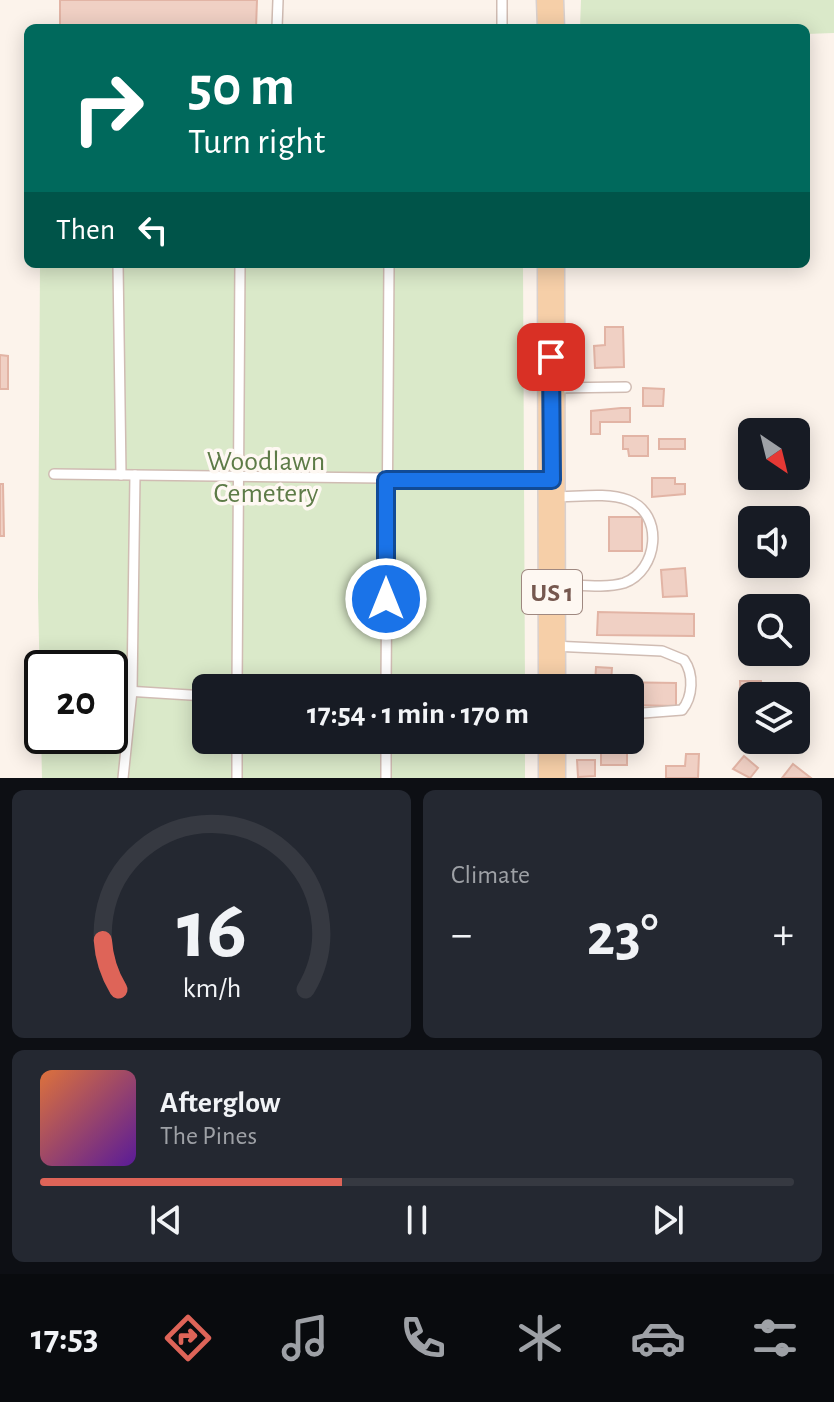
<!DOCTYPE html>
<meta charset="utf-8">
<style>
body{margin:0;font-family:"Alegreya Sans",sans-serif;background:#242831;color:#f1f3f6;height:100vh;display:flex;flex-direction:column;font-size:30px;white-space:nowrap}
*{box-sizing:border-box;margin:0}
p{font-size:26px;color:#9ea1a6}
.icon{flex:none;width:44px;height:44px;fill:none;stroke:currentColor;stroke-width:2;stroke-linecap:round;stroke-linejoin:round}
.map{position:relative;height:778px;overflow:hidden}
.side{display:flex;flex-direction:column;gap:12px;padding:12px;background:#0d0f14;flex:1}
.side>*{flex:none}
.top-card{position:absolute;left:24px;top:24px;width:786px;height:244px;border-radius:12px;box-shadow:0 4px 20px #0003;background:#00695c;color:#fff;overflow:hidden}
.needle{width:52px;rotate:145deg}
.fabs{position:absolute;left:738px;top:418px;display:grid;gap:16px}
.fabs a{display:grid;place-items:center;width:72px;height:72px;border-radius:12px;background:#171b24;box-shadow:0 4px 20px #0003;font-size:40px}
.speed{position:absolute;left:24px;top:650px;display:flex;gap:16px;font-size:40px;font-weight:700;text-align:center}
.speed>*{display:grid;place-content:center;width:104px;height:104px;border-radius:50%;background:#171b24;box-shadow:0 4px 20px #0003;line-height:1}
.speed .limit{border:4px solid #111;border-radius:12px;background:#fff;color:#111}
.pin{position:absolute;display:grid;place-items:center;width:68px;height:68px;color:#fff;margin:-34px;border-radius:16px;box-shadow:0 4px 12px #0006}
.me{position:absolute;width:88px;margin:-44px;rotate:0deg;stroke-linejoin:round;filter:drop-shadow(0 0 6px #0008)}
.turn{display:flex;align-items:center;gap:28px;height:168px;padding:0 32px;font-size:36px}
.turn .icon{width:104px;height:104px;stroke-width:2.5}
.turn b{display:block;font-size:56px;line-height:68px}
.then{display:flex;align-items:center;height:76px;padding:0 32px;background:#0003;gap:16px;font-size:30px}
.big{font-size:60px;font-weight:600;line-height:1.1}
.side .widget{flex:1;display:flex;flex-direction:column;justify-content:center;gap:12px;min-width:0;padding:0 28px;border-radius:12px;background:#242831}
.side .dial{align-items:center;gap:0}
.dial svg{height:208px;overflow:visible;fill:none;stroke:#363941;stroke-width:7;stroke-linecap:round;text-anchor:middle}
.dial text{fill:#f1f3f6;stroke:none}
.song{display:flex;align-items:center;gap:24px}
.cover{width:96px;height:96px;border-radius:12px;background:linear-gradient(135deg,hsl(20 70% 55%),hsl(270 70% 35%))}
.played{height:8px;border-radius:4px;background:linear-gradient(90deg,#de6458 40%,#363941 40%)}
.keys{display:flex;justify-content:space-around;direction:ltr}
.heat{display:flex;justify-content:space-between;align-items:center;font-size:44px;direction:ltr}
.side .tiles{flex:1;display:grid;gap:12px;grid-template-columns:1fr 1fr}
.widget:last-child{grid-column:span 2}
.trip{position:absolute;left:192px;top:674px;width:452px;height:80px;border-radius:12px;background:#171b24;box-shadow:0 4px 20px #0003;font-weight:600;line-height:80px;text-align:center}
.menu{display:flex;height:128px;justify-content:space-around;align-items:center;background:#090b0e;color:#9ea1a6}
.menu .icon{width:56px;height:56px}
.menu .on{color:#de6458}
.menu b{font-size:36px;color:#f1f3f6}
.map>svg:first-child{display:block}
.green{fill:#dae9c9;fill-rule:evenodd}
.building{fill:#f0d0c4;stroke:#e2b4a5;stroke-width:2}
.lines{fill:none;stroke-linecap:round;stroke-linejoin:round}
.service-casing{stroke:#d0bcb3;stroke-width:12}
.primary-casing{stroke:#d9d0ce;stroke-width:29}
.service{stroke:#fff;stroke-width:9}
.primary{stroke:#f6cfa8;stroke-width:26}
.route-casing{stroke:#114b97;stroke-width:20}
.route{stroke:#1a73e8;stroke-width:14}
.labels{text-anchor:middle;stroke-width:7;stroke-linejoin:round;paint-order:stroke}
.shield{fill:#fef8f2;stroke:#9f8880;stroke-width:2}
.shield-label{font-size:26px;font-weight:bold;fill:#76584f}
.park-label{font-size:28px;fill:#5d7b47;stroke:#fef8f2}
</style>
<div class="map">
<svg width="834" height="778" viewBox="0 0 834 778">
<rect width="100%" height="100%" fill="#fcf3eb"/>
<g class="green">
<path d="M581,0H834V33L806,34V28H580Z"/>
<path d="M40,264H523L525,688H206V740H525V778H42L38,597ZM42,668H110V736H42Z"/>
</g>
<g class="building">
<path d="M60,0H257L256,28H60Z"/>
<path d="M605,327H623L624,367L595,368L594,346L605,345Z"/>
<path d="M0,355L8,356V389H0Z"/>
<path d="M643,388L664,389L663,406H643Z"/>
<path d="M621,408H630V422H600V434H591V411Z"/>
<path d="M623,436H648V456H629L628,449H623Z"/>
<rect x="659" y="439" width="26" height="10"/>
<path d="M652,478H675V484H685V494L652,497Z"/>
<path d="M0,484H3L4,536H0Z"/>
<rect x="609" y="517" width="33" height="34"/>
<path d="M685,568L687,596L663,597L661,570Z"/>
<path d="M598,612L694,614V636L597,635Z"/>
<path d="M749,615H752V652H745L742,628H749Z"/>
<path d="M596,667L612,668L611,682L676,683V706L630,705V688L595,685Z"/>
<path d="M740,681H761L762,696H752V704H741Z"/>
<rect x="601" y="740" width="26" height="25"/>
<path d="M686,754H699L698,778H666V766H685Z"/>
<path d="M744,756L758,768L750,778L733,769Z"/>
<path d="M577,760H595V776L578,777Z"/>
<path d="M793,764L811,778H782Z"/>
</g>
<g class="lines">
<g class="service-casing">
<g id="service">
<path d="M502,0V28"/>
<path d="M277,28L278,0"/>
<path d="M118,264L121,475"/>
<path d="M553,388L626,387"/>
<path d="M54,474L551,480"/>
<path d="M554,497C577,497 607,492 628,500C665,514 658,571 624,583C604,589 576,584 555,584"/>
<path d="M552,646L662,651L684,660C694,674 693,697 682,710L630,714"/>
<path d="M237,688L240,264"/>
<path d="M386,688L389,264"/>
<path d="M110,690L206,696"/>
<path d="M386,740V778"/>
<path d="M123,778L132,691L135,475"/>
<path d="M237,778V740"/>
</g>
</g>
<g class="primary-casing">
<g id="primary">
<path d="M550,0L551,28"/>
<path d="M551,264L552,688"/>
<path d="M552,740V778"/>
</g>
</g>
<use href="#service" class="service"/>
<use href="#primary" class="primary"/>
</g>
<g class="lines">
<g class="route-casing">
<path id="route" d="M386,599V480H552L551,357"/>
</g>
<use href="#route" class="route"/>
</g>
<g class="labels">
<rect class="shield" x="522" y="570" width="60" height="44" rx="6"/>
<g class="shield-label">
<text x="552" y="601">US 1</text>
</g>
<g class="park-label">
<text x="266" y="470">Woodlawn<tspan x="266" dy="32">Cemetery</tspan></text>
</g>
</g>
</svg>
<div class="fabs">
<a><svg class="needle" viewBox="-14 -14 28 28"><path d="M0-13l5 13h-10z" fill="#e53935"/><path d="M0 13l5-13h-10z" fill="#9ea1a6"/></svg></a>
<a><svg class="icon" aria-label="sound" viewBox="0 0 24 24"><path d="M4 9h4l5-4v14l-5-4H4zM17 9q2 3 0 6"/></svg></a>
<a><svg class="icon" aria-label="search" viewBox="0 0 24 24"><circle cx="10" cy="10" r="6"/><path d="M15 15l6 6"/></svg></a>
<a><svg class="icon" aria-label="layers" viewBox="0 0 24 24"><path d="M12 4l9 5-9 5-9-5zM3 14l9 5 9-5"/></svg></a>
</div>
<div class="speed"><div class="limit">20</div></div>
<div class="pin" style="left:551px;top:357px;background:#d93025"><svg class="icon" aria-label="arrive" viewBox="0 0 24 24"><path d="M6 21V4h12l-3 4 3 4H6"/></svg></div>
<svg class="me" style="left:386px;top:599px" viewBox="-20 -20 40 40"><circle r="17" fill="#1a73e8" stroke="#fff" stroke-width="3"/><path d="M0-11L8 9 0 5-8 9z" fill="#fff"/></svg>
<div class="trip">17:54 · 1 min · 170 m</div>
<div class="top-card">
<div class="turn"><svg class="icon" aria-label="right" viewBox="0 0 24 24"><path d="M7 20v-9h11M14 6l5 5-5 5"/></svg><div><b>50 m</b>Turn right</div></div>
<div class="then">Then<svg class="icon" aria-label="left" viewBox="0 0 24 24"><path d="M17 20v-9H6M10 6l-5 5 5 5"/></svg></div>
</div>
</div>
<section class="side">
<div class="tiles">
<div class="widget dial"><svg viewBox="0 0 100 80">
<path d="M14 69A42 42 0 1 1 86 69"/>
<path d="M14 69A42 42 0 0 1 8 50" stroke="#de6458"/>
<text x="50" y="56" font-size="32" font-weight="700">16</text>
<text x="50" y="72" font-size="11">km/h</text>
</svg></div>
<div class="widget"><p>Climate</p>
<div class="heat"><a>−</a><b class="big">23°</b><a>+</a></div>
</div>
<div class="widget">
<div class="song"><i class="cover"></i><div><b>Afterglow</b><p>The Pines</p></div></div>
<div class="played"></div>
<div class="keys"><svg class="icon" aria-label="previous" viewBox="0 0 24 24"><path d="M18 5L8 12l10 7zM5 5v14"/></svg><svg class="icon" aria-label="pause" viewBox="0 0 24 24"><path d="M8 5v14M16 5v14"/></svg><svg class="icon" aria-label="next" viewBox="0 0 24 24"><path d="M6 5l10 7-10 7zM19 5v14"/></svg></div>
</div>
</div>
</section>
<nav class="menu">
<b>17:53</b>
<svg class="icon on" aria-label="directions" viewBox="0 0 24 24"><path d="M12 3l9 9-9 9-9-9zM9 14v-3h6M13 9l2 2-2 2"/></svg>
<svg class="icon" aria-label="music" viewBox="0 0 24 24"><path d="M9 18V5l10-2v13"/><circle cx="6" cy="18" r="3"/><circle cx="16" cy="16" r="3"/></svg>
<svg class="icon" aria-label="phone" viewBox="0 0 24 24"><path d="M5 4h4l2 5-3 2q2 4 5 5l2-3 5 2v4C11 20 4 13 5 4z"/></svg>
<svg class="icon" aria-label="climate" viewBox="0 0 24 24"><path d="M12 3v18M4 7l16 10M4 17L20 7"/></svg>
<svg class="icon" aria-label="car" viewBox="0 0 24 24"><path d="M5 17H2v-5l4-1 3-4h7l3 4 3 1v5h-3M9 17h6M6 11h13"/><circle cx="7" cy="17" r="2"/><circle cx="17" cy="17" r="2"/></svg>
<svg class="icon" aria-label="filters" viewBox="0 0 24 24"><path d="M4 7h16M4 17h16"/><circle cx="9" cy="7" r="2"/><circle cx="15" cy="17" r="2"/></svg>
</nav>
